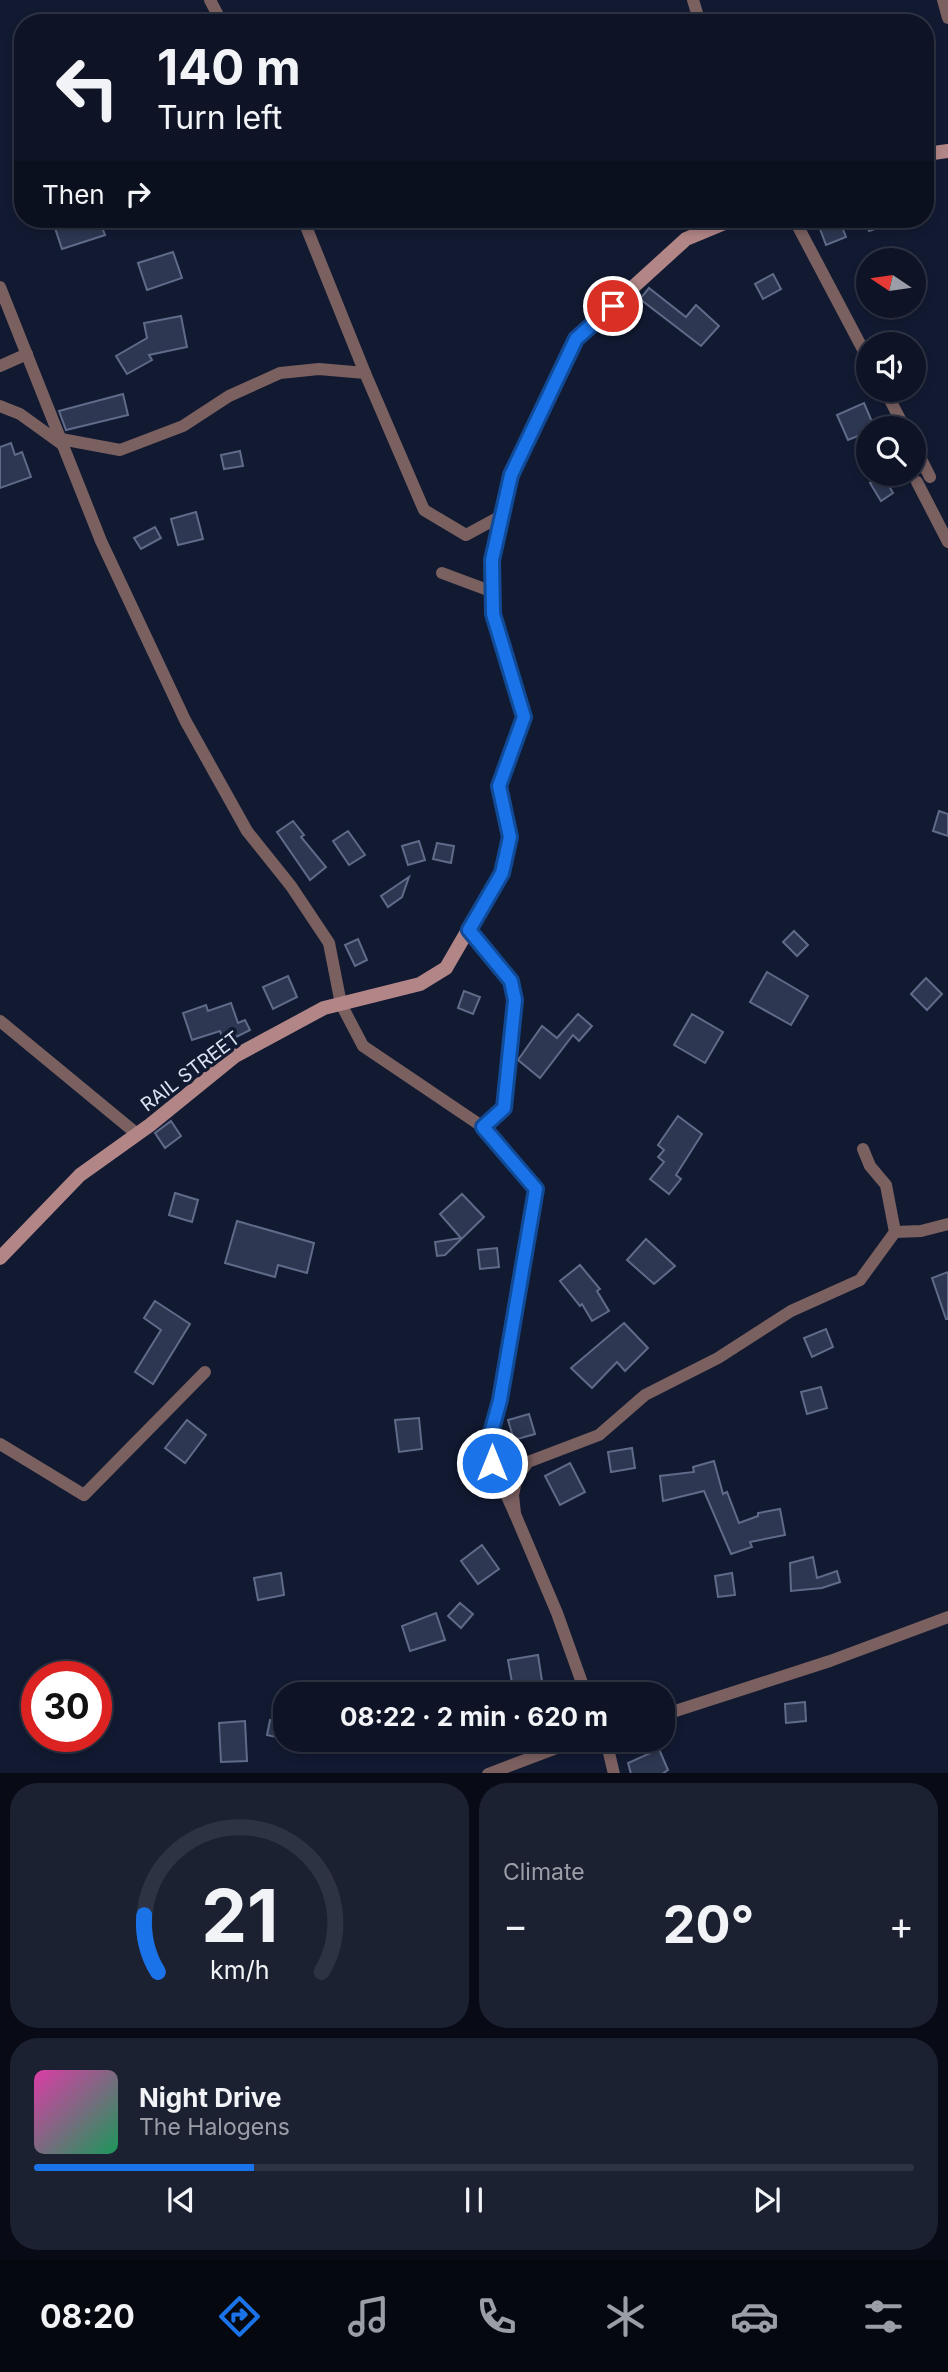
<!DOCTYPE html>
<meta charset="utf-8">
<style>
body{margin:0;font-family:Inter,sans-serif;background:#1c2132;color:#f1f3f6;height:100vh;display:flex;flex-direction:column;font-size:26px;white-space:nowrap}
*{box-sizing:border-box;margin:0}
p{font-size:23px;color:#9b9ea7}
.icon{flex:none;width:38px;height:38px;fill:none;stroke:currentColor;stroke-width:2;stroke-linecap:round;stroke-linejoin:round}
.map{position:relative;height:1773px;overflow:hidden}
.drawer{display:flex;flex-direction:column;gap:10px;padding:10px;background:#080b15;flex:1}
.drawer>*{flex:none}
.hud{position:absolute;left:14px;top:14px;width:920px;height:214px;border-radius:28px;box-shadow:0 4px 10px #0003,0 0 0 2px #2e3343;background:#0e1426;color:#f1f3f6;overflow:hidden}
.needle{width:46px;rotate:283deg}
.buttons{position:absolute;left:856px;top:248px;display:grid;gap:14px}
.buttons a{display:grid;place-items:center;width:70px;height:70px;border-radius:50%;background:#0e1426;box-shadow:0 4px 10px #0003,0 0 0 2px #2e3343;font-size:35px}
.speed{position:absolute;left:21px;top:1661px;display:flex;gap:14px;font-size:35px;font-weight:700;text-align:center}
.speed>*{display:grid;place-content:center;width:91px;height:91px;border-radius:50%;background:#0e1426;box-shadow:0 4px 10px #0003,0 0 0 2px #2e3343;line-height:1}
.speed .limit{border:10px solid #d22;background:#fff;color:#111}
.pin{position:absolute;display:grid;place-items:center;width:60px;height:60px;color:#fff;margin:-30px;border:4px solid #fff;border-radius:50%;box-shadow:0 2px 7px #0007}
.me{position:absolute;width:77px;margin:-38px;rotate:0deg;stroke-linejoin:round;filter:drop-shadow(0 0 5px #0008)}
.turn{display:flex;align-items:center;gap:24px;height:147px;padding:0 28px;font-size:32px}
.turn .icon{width:91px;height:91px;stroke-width:2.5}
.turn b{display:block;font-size:49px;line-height:60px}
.then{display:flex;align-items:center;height:66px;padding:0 28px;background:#0003;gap:14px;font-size:26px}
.big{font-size:52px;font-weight:700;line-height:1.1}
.drawer .widget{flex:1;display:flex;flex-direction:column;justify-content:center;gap:10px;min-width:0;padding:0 24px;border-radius:28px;background:#1c2132}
.drawer .dial{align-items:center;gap:0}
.dial svg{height:182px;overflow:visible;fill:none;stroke:#2e3343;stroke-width:7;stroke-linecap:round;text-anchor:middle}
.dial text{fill:#f1f3f6;stroke:none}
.song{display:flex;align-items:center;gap:21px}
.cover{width:84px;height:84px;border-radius:10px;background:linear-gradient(135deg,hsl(320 70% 55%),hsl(150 70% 35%))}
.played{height:7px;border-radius:4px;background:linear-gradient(90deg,#1a73e8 25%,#2e3343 25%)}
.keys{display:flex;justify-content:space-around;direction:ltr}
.heat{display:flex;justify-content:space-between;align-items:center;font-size:38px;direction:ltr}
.drawer .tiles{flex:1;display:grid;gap:10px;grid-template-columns:1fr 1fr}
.widget:last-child{grid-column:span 2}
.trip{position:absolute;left:273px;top:1682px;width:402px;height:70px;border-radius:28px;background:#0e1426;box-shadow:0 4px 10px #0003,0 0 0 2px #2e3343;font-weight:700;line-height:70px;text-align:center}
.tab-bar{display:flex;height:112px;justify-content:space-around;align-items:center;background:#06080f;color:#9b9ea7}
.tab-bar .icon{width:49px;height:49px}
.tab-bar .active{color:#1a73e8}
.tab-bar b{font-size:32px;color:#f1f3f6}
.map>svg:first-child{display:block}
.building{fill:#2d3751;stroke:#5f6b89;stroke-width:2}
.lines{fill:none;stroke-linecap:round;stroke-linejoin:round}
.street{stroke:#7b6060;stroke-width:12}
.secondary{stroke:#b28687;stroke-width:14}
.route-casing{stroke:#114b97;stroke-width:18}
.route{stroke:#1a73e8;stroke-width:12}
.labels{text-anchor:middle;stroke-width:7;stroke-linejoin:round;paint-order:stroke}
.street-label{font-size:19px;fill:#dce3f4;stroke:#121a32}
</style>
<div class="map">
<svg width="948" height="1774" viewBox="0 0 948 1774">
<rect width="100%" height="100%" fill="#121a32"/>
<g class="building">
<path d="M52,219H99L105,235L62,249Z"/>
<path d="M824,219H839L846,237L826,245L817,221Z"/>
<path d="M865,219H900V221L869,231Z"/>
<path d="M173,252L182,278L147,290L138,263Z"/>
<path d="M773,274L781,289L763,299L755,284Z"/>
<path d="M649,288L686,317L696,305L719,326L701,346L640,299Z"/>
<path d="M181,316L187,347L149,355L152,360L127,374L116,356L147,338L144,323Z"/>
<path d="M123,394L128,415L66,430L59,411Z"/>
<path d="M864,403L875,429H868V432L848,440L837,415Z"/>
<path d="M11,443L15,455L22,452L31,477L0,488V447Z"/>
<path d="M240,451L243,466L224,469L221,455Z"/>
<path d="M883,476L893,493L881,501L870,483Z"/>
<path d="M196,512L203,539L178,545L171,519Z"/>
<path d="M155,527L161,538L141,549L134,538Z"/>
<path d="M939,811L948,814V836L933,831Z"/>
<path d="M293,821L304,835L301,837L326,867L310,880L277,832Z"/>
<path d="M348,831L365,855L349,865L333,841Z"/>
<path d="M419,841L425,860L408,865L402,846Z"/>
<path d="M437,843L454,846L451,863L433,859Z"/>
<path d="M409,877L402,897L388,907L381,896Z"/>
<path d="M794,931L808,945L797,956L783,942Z"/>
<path d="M358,939L367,960L355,966L345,945Z"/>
<path d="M767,972L808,996L791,1025L750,1002Z"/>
<path d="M288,976L297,997L273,1009L263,987Z"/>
<path d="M926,978L942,994L927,1010L911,994Z"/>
<path d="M464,991L480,997L473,1014L458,1008Z"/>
<path d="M231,1003L238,1023L245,1020L250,1030L224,1043L220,1031L192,1040L183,1013L206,1005L208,1011Z"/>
<path d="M578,1014L592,1026L579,1041L573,1035L540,1078L518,1060L542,1026L557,1038Z"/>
<path d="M692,1014L723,1032L705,1063L674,1045Z"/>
<path d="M678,1116L702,1134L676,1175L681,1179L669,1194L650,1179L664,1162L658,1157L664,1150L658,1145Z"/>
<path d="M171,1121L181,1136L165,1148L155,1133Z"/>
<path d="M175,1193L198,1200L192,1222L169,1215Z"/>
<path d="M462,1194L484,1217L445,1255L437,1256L435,1242L461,1238L440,1214Z"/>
<path d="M237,1221L314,1243L307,1273L278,1265L275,1277L225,1263Z"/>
<path d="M646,1239L675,1266L654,1284L627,1260Z"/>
<path d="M497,1248L499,1267L480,1269L478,1250Z"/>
<path d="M580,1265L600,1289L597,1291L609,1311L592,1321L582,1304L580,1306L560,1281Z"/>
<path d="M948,1272V1319H946L932,1278Z"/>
<path d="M155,1301L190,1324L153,1384L135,1372L161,1330L144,1318Z"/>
<path d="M624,1323L648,1348L625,1371L617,1362L592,1388L571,1368Z"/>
<path d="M826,1329L833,1347L812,1357L804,1338Z"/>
<path d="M821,1387L827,1408L807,1414L801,1392Z"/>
<path d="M529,1414L535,1434L514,1440L508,1420Z"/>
<path d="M419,1418L422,1449L399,1452L395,1420Z"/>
<path d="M187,1420L206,1435L185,1463L165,1448Z"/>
<path d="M632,1448L635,1468L611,1472L608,1452Z"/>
<path d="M714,1461L723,1494L727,1492L739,1523L758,1516V1513L780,1509L785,1535L750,1542L752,1547L731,1554L704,1491L663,1501L660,1476L694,1472L693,1467Z"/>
<path d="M570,1463L585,1492L560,1505L545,1476Z"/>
<path d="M482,1545L499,1569L478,1584L461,1561Z"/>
<path d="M813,1557L817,1578L837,1571L840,1582L822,1588L791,1591L790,1563Z"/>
<path d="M281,1573L284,1595L258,1600L254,1578Z"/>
<path d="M732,1573L735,1595L718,1597L715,1576Z"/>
<path d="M460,1603L473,1614L461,1628L448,1616Z"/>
<path d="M436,1613L445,1640L410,1651L402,1626Z"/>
<path d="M538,1655L544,1694H514L508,1660Z"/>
<path d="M805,1702L806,1721L786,1723L785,1704Z"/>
<path d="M270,1720L285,1724V1739L267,1735Z"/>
<path d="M245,1721L247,1761L221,1762L219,1723Z"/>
<path d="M659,1749L668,1770L662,1774H631L628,1763Z"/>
</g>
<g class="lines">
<g class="street">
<path d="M210,0L222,23"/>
<path d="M693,0L700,23"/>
<path d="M943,0L948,18"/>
<path d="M303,219L365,373"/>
<path d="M794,219L868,359"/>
<path d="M0,287L101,541L185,720L247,831L291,886L329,943L341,1004L363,1046L483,1127L536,1189L500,1400L488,1444L492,1463L515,1514"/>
<path d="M0,366L27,354"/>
<path d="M885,390L905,429"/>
<path d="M0,406L20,414L63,445"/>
<path d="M61,439L120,450L183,426L229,396L280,373L319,369L365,373L424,510L466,535L501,516"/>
<path d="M914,445L930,477"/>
<path d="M917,482L948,542"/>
<path d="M442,573L493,592"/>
<path d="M469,930L511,981L515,1000L504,1108L483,1127"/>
<path d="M0,1021L137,1134"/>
<path d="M895,1232L921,1231L948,1224"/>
<path d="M0,1444L84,1495L205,1372"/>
<path d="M586,1694L557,1613L515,1514L513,1495L517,1477L528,1462L599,1435L645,1395L718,1358L791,1311L860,1280L895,1232L886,1185L870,1166L863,1149"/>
<path d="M663,1715L830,1661L948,1617"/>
<path d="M606,1740L614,1774"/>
<path d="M488,1774L578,1740"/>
</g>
<g class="secondary">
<path d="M926,154L948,151"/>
<path d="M0,1258L80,1175L150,1125L235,1056L324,1008L420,984L446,968L501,873L510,837L499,786L524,717L493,614L492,560L511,475L576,339L686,239L734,219"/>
</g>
</g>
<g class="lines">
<g class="route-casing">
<path id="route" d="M492,1463L488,1444L500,1400L536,1189L483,1127L504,1108L515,1000L511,981L469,930L502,873L510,837L499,786L524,717L493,614L492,560L511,475L576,339L613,306"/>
</g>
<use href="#route" class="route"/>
</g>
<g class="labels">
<g class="street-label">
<text transform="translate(190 1071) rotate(-37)" y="7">RAIL STREET</text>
</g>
</g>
</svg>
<div class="buttons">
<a><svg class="needle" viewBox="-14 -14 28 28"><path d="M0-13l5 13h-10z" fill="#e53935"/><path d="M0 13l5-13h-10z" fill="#9b9ea7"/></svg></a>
<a><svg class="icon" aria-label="sound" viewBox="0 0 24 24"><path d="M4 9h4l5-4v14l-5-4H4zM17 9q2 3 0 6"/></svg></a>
<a><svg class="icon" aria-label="search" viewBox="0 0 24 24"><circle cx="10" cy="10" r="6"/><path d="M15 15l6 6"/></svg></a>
</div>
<div class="speed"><div class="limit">30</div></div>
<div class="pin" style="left:613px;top:306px;background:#d93025"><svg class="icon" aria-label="arrive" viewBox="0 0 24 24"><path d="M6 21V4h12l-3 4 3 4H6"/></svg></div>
<svg class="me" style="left:492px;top:1463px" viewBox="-20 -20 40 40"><circle r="17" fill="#1a73e8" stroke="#fff" stroke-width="3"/><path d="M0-11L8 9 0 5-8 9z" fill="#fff"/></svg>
<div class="trip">08:22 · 2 min · 620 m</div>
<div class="hud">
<div class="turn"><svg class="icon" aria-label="left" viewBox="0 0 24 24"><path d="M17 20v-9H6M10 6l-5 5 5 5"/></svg><div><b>140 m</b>Turn left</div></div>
<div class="then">Then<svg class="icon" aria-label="right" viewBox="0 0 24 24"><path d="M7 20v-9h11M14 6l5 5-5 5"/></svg></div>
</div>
</div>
<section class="drawer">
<div class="tiles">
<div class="widget dial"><svg viewBox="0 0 100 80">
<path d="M14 69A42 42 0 1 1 86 69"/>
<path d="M14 69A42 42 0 0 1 8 44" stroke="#1a73e8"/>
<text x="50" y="56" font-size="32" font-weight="700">21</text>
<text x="50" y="72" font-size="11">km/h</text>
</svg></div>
<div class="widget"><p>Climate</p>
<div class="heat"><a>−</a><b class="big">20°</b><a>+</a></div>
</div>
<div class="widget">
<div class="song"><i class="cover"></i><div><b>Night Drive</b><p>The Halogens</p></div></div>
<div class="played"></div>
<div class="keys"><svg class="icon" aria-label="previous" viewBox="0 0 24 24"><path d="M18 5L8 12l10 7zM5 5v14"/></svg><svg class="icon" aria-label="pause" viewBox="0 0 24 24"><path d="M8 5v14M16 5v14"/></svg><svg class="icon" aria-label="next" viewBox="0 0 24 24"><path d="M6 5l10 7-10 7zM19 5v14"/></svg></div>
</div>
</div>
</section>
<nav class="tab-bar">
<b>08:20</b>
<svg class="icon active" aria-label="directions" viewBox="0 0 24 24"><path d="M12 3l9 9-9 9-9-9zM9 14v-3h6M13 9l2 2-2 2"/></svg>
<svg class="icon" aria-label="music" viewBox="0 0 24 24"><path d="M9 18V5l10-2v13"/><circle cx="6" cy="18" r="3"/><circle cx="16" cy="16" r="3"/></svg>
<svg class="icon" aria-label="phone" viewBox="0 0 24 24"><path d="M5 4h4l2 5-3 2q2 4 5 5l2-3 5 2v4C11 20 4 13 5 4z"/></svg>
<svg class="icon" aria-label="climate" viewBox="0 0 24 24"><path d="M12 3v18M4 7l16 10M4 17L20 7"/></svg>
<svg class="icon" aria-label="car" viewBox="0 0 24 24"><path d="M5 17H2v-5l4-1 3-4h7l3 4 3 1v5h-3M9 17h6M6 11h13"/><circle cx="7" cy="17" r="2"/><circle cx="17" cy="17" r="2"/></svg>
<svg class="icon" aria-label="filters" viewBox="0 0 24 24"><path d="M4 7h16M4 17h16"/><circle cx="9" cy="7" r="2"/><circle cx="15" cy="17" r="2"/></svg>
</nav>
